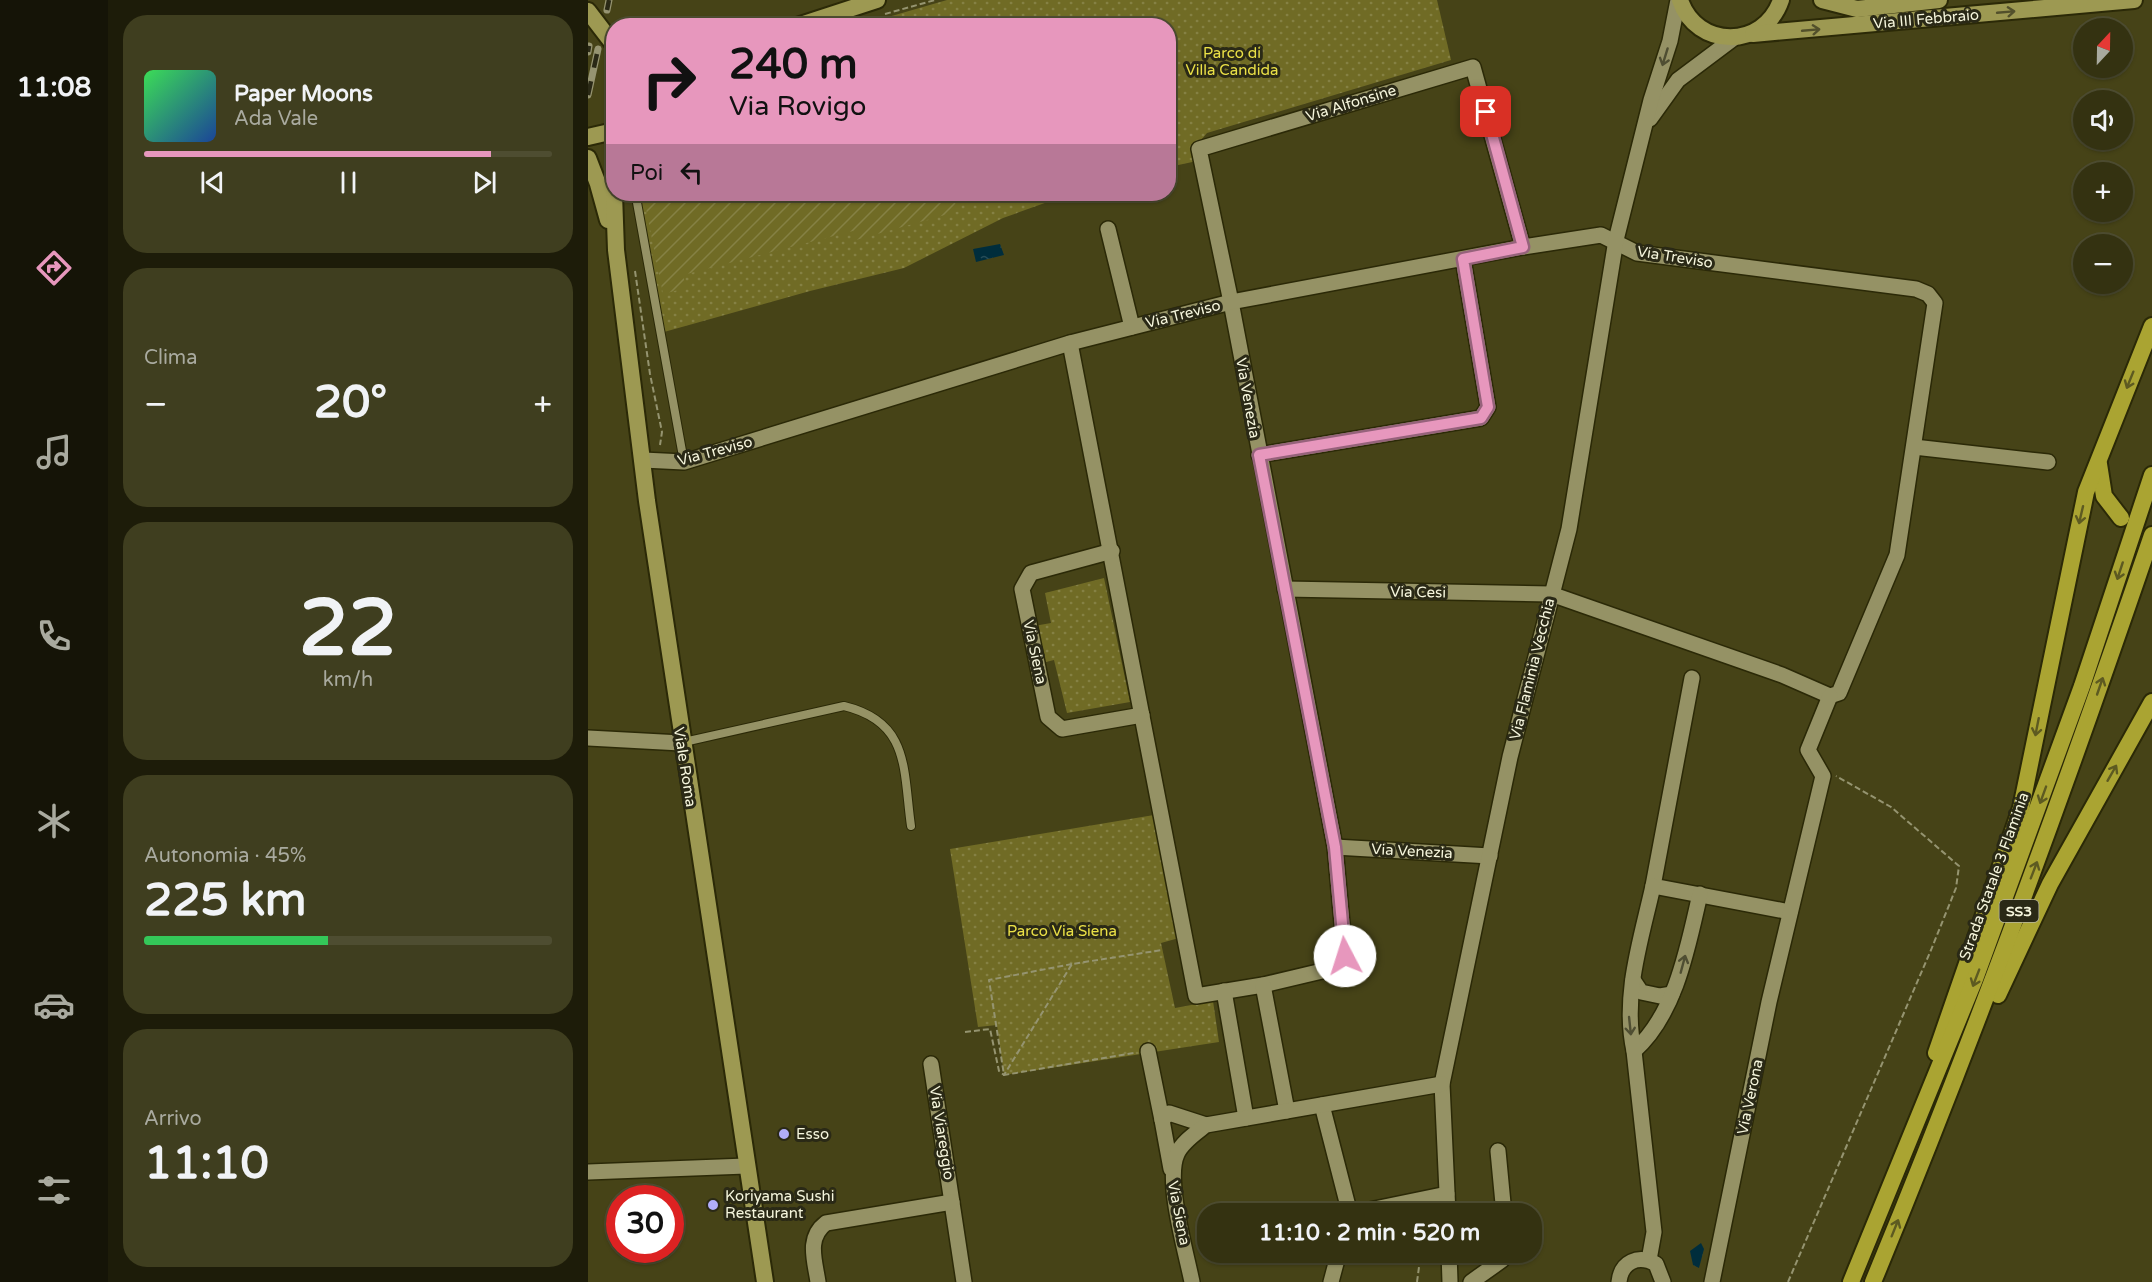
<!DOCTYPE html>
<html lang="it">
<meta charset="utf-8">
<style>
body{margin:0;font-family:"Varela Round",sans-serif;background:#3f3e1f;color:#f1f3f6;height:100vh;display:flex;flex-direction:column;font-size:22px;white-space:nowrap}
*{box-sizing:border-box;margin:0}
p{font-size:20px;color:#a9aa9f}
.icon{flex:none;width:33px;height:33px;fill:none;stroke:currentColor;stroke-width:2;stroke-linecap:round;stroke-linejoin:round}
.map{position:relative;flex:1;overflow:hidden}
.drawer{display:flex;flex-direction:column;gap:15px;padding:15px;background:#1d1c09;width:480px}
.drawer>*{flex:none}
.hud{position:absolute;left:18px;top:18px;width:570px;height:183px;border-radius:24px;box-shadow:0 2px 4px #0004,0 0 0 2px #4e4d31;background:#e797bd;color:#111;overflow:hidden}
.needle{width:39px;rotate:22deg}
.buttons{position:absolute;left:1485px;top:18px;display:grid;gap:12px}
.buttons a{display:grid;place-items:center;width:60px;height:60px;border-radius:50%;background:#343211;box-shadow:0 2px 4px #0004,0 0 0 2px #4e4d31;font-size:30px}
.speed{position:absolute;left:18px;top:1185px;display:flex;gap:12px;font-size:30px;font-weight:700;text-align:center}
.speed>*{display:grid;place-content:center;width:78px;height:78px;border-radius:50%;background:#343211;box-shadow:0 2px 4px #0004,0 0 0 2px #4e4d31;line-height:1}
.speed .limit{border:9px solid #d22;background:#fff;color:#111}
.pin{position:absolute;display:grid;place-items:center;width:51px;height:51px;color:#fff;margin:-26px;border-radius:12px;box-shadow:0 3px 9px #0006}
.me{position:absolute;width:66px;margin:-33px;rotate:355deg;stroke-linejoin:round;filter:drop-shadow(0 0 4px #0008)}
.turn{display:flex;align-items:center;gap:21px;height:126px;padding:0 24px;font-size:27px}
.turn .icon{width:78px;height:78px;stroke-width:2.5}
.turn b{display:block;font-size:42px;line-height:51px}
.then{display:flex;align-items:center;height:57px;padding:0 24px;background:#0003;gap:12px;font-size:22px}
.big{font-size:45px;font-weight:800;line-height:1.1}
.drawer .tile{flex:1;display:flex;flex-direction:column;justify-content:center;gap:9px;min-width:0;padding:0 21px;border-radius:24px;background:#3f3e1f}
.drawer .dial{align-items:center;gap:0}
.dial b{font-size:78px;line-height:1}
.song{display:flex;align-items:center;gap:18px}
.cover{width:72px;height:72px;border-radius:9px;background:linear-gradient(135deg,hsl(130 70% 55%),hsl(220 70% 35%))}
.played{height:6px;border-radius:3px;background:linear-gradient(90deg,#e797bd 85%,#4e4d31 85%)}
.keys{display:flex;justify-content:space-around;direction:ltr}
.heat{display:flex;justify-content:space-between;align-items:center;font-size:33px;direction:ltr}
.charge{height:9px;border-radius:4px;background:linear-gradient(90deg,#34c759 45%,#4e4d31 0)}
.trip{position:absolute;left:609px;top:1203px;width:345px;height:60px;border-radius:24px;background:#343211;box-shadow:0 2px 4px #0004,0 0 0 2px #4e4d31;font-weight:800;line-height:60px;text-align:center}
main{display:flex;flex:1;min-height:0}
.tabs{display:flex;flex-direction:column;width:108px;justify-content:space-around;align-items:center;background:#151407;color:#a9aa9f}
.tabs .icon{width:42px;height:42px}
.tabs .current{color:#e797bd}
.tabs b{font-size:27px;color:#f1f3f6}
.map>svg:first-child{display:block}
.park{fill:url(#park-dots)}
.garden{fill:url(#garden-furrows)}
.water{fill:url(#water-ripples)}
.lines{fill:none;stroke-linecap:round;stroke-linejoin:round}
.service-casing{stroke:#2b2907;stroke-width:10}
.minor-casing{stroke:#2b2907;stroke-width:18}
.secondary-casing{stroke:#2b2907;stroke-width:20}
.trunk-casing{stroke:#2b2907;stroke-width:20}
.path{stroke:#959470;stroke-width:2;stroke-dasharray:6 3;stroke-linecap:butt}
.service{stroke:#959265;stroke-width:8}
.minor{stroke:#959265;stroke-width:15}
.secondary{stroke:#9d9952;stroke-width:16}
.trunk{stroke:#aaa432;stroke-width:16}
.rail-casing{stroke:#969471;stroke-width:7}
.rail{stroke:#2a2916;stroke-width:4.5;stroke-dasharray:14;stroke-linecap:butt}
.oneway{stroke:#52502b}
.oneway2{stroke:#4f4e32}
.oneway3{stroke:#5d5a21}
.route-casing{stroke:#96627b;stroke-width:15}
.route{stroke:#e797bd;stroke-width:10}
.poi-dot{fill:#b1adfa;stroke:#2a2916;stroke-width:2}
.labels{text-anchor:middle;stroke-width:6;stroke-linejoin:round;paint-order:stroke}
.shield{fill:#2a2916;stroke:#b9b8a1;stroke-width:1.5}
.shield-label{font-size:14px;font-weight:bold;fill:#f6f6dd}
.street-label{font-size:15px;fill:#f6f6dd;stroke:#2a2916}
.park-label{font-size:15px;fill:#ebe147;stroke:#2a2916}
.poi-label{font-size:15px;fill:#f6f6dd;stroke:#2a2916;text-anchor:start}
</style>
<main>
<nav class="tabs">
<b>11:08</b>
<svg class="icon current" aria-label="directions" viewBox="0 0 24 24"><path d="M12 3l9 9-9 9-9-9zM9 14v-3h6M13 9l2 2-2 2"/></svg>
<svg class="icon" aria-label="music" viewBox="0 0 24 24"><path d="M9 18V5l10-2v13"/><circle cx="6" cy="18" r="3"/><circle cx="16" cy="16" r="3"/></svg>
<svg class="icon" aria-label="phone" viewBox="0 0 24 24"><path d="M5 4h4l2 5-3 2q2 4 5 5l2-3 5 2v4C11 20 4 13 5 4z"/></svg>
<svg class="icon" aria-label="climate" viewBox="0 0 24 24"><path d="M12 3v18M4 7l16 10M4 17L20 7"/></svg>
<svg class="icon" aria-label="car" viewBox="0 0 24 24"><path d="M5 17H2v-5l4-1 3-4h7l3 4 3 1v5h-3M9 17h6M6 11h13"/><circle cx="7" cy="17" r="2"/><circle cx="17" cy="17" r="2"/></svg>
<svg class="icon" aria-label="filters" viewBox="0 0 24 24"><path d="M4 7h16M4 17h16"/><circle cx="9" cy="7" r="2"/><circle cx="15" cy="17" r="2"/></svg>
</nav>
<section class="drawer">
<div class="tile">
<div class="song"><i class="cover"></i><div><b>Paper Moons</b><p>Ada Vale</p></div></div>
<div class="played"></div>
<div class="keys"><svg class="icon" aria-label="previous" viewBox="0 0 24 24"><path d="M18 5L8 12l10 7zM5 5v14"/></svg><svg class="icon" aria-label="pause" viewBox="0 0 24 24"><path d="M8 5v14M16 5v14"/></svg><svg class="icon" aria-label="next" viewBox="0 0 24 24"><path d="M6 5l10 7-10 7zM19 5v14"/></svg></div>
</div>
<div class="tile"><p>Clima</p>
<div class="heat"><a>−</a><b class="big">20°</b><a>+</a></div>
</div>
<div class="tile dial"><b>22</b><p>km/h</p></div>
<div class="tile"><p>Autonomia · 45%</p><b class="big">225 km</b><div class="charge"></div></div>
<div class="tile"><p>Arrivo</p><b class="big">11:10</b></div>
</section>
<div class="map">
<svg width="1564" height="1282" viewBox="0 0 1564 1282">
<defs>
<pattern id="park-dots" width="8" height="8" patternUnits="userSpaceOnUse" patternTransform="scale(1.5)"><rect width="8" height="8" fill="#706b25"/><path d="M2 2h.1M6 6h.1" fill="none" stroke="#858144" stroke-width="1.8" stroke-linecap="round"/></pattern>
<pattern id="garden-furrows" width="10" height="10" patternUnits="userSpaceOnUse" patternTransform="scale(1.5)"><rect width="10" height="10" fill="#706b25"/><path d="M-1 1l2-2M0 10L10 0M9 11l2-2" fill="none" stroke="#858144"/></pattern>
<pattern id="water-ripples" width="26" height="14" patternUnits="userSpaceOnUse" patternTransform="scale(1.5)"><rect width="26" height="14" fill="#002d3c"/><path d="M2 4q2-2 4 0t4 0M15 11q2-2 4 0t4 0" fill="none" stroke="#264c58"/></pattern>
</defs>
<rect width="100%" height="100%" fill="#464317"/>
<g class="park">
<path d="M359,0H849L863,60L619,133L608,146L609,161L581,167L580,26H269Z"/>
<path d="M44,194H482L415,218L316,268L222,291L76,332L49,196H44Z"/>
<path d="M516,578L542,702L479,713L466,660L454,663L446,626L463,623L457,593Z"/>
<path d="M566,815L591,938L573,943L587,1008L625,1001L631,1042L416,1075L409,1025L390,1027L362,849Z"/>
</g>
<path class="garden" d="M55,194H320L324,204L363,194L371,211L268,240L265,231L95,275L98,288L75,294Z"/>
<g class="water">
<path d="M412,244L416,255L388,262L385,249Z"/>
<path d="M1113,1243L1116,1249L1111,1268L1105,1265L1102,1251Z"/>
</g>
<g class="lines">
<g class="service-casing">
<g id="service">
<path d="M48,197L96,462"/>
<path d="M96,742L256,706C322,722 315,769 323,826"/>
</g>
</g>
<g class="minor-casing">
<g id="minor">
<path d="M1062,119L1090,80L1146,38"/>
<path d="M520,229L544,327"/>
<path d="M482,343L608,996L675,985L751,967L757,956L747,847L643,302L611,149L885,67L935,247"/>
<path d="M1326,447L1460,462"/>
<path d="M671,455L893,418L900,407L875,259"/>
<path d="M55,460L96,462L482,343L643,302L935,247L1013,235L1049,253L1328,289L1340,294L1347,303L1309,555L1251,693L1242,696L1194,675L963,594L697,589"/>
<path d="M524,551L443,573L434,589L460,717L474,729L554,715"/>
<path d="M1104,678L1065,886L1202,912"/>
<path d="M0,738L93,743"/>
<path d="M747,847L902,856"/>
<path d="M1045,980L1053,992L1072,996L1084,994"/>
<path d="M675,985L699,1111"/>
<path d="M636,991L658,1118"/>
<path d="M560,1051L574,1120"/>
<path d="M1046,1051C1088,1014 1100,946 1112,894"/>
<path d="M343,1064L376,1282"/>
<path d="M734,1105L762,1214L859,1194"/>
<path d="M910,1151L916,1214"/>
<path d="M583,1169L574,1120L581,1113L618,1125"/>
<path d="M0,1172L158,1166"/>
<path d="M860,1214L854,1084L922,757L981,529L1028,240L1063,100L1082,41L1090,0"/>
<path d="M861,1252L862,1282"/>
<path d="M1061,1260L1066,1232L1046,1051C1034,996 1053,940 1065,886"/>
<path d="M230,1282C227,1261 218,1238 238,1223L364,1202"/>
<path d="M604,1282C598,1252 577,1180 589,1154C594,1142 608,1133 618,1125L854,1084"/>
<path d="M743,1282L751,1252"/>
<path d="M883,1282L914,1260L918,1252"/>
<path d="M1031,1282C1033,1262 1050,1254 1068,1264L1075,1282"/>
<path d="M1124,1282L1181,1002L1235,776L1220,750L1242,696"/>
</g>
</g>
<g class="secondary-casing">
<g id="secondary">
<path d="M1092,0C1108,49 1176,50 1193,0"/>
<path d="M1234,0L1269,9L1351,0"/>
<path d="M0,11L26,45"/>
<path d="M209,26L289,0"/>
<path d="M1165,34L1546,0"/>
<path d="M0,137L26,131"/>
<path d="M0,158L10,184L20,220"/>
<path d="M26,194L28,250L59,501L177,1282"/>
</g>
</g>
<g class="trunk-casing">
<g id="trunk">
<path d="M1511,464L1516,496L1533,518"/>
<path d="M1410,995L1462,884L1564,702"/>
<path d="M1348,1053L1433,808L1498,492L1564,326"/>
<path d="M1263,1282L1387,979L1494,686L1564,475"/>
<path d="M1285,1282C1387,1036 1478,787 1564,535"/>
</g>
</g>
<g class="path">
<path d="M297,14L347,0"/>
<path d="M47,271L62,374L74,432L72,445"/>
<path d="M484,964L401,980L416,1075L546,1053"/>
<path d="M377,1032L402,1029L411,1071L416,1075L484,964L574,950"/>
<path d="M829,1282L833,1252"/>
<path d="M1200,1282L1343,950L1368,888L1371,866L1303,807L1248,776"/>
</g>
<use href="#service" class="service"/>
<use href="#minor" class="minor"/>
<use href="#secondary" class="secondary"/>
<use href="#trunk" class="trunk"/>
<g class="rail-casing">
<g id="rail">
<path d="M19,10L21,0"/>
<path d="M0,52L1,46"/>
<path d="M0,95L10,49"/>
</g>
</g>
<use href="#rail" class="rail"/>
</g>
<defs><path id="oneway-shaft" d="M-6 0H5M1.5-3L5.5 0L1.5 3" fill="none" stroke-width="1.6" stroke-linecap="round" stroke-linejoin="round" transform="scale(1.5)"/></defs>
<g class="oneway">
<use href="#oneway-shaft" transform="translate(1418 12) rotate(-5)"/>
<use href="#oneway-shaft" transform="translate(1223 30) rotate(-5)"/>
</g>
<g class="oneway2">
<use href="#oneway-shaft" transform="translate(1077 57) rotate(107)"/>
<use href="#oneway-shaft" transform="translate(1095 964) rotate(-75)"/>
<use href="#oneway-shaft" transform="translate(1042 1026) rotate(84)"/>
</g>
<g class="oneway3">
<use href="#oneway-shaft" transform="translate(1542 380) rotate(112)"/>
<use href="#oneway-shaft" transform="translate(1493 515) rotate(103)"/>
<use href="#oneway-shaft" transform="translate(1532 571) rotate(108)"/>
<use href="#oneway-shaft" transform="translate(1512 686) rotate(-71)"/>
<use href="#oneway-shaft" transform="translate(1449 727) rotate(101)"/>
<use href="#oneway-shaft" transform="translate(1524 773) rotate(-60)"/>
<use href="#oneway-shaft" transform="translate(1455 795) rotate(110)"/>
<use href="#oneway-shaft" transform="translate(1446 870) rotate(-69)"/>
<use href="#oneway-shaft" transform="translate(1388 978) rotate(111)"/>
<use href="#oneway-shaft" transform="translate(1307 1228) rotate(-68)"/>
</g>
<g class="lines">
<g class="route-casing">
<path id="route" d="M757,956L747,847L671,455L893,418L900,407L875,259L935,247L898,112"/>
</g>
<use href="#route" class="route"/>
</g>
<g class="poi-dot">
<circle cx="196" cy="1134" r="6"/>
<circle cx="125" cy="1205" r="6"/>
</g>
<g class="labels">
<rect class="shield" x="1411.5" y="900" width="39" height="22" rx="4.5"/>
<g class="shield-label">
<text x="1431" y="916">SS3</text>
</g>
<g class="street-label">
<text transform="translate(1338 19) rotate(-5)" y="5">Via III Febbraio</text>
<text transform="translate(763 103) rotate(-17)" y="5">Via Alfonsine</text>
<text transform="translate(1087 257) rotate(9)" y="5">Via Treviso</text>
<text transform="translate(595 314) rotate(-14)" y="5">Via Treviso</text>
<text transform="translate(660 398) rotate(80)" y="5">Via Venezia</text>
<text transform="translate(127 451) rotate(-15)" y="5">Via Treviso</text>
<text transform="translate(830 592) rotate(1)" y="5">Via Cesi</text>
<text transform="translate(447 652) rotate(78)" y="5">Via Siena</text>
<text transform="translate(944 669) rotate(-76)" y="5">Via Flaminia Vecchia</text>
<text transform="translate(97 767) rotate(81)" y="5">Viale Roma</text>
<text transform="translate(824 851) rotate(3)" y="5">Via Venezia</text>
<text transform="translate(1406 876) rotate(-70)" y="5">Strada Statale 3 Flaminia</text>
<text transform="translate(1162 1097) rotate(-78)" y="5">Via Verona</text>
<text transform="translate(354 1133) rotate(81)" y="5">Via Viareggio</text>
<text transform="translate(591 1213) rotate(79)" y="5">Via Siena</text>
</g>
<g class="park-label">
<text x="644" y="58">Parco di<tspan x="644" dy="17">Villa Candida</tspan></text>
<text x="474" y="936">Parco Via Siena</text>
</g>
<g class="poi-label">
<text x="208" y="1139">Esso</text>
<text x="137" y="1201">Koriyama Sushi<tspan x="137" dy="17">Restaurant</tspan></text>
</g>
</g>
</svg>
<div class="buttons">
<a><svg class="needle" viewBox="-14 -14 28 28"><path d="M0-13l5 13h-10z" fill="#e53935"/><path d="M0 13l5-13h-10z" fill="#a9aa9f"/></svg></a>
<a><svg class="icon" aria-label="sound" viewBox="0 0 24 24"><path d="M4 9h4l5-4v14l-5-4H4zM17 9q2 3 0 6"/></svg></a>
<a>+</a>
<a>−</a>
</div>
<div class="speed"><div class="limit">30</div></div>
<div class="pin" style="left:898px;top:112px;background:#d93025"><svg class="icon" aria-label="arrive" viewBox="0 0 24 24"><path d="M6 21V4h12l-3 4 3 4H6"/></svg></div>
<svg class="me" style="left:757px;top:956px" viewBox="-20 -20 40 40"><circle r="19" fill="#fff"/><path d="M0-13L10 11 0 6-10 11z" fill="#e797bd"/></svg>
<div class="trip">11:10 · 2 min · 520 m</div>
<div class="hud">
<div class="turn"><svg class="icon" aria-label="right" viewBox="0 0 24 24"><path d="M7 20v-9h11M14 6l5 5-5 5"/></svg><div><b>240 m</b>Via Rovigo</div></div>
<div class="then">Poi<svg class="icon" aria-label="left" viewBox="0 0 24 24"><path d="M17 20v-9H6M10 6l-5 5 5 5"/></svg></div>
</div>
</div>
</main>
